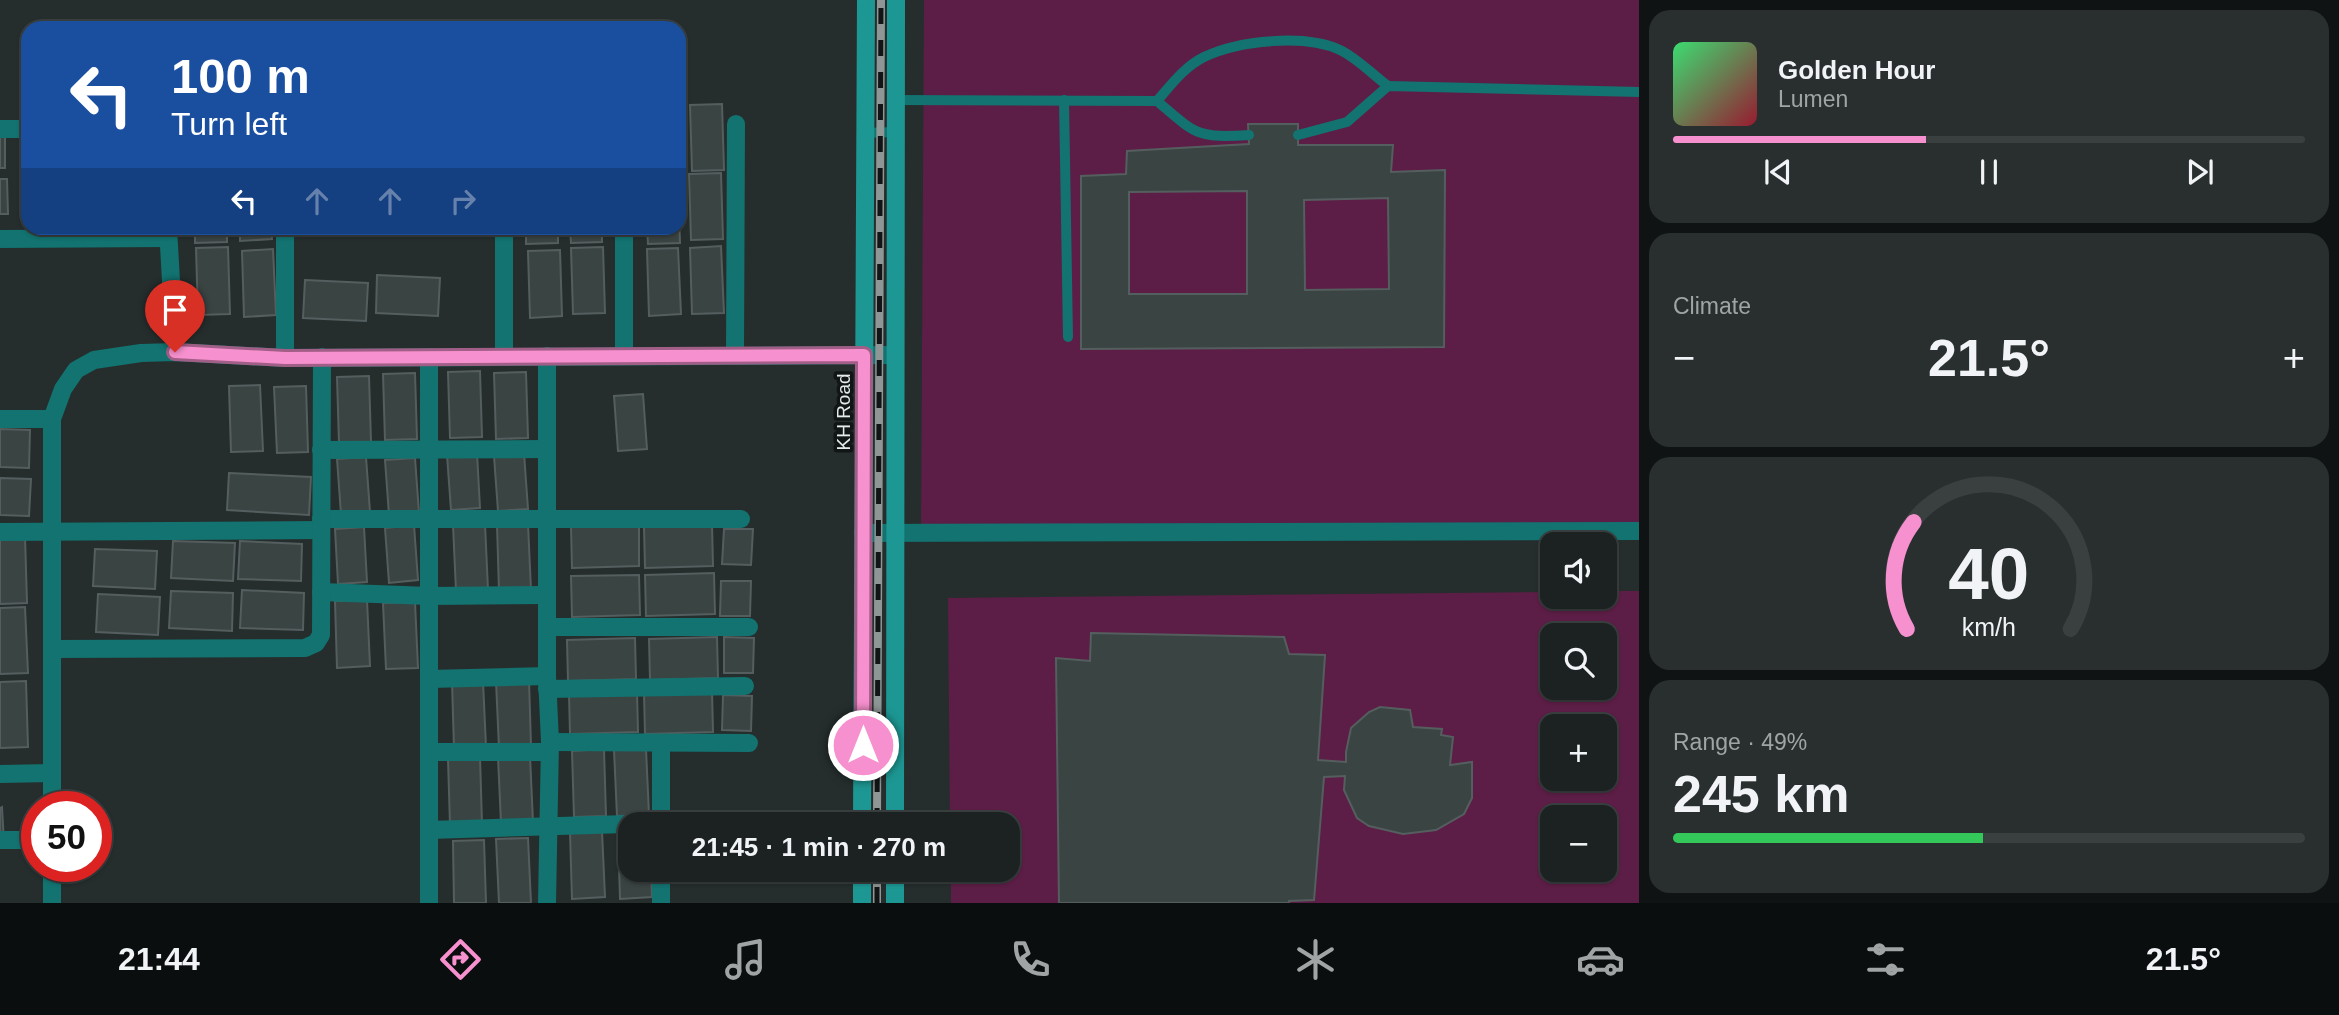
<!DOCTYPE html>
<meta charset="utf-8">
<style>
body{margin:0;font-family:Helvetica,sans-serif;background:#292f2f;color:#f1f3f6;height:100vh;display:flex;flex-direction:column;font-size:26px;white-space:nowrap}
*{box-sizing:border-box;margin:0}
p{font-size:23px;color:#a0a4a5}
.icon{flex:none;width:38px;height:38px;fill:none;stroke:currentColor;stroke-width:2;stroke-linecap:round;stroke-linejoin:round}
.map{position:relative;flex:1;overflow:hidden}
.drawer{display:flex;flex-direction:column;gap:10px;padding:10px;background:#0f1313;width:700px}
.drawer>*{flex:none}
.banner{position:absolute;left:21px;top:21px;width:665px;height:214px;border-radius:21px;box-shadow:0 2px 5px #0004,0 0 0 2px #3a3f40;background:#1a4fa0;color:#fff;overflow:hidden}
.fabs{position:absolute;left:1540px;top:532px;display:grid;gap:14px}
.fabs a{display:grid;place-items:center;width:77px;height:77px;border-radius:14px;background:#1c2222;box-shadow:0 2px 5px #0004,0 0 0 2px #3a3f40;font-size:35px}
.speed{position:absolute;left:21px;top:791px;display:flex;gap:14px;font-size:35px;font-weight:700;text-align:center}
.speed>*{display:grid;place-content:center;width:91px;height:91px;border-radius:50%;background:#1c2222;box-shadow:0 2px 5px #0004,0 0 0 2px #3a3f40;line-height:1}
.speed .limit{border:10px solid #d22;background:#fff;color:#111}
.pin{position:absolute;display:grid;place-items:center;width:60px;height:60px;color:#fff;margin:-72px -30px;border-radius:50% 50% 50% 0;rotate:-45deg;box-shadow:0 0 7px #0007}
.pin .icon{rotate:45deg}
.me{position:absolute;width:77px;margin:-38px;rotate:0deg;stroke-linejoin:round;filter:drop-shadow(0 0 5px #0008)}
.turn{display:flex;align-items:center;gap:24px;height:147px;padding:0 35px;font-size:32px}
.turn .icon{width:91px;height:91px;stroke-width:2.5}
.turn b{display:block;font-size:49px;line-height:60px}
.lanes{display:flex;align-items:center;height:66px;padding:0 35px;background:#0003;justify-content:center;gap:35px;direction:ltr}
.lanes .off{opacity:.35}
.big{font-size:52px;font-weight:600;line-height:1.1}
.drawer .tile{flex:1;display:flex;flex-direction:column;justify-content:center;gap:10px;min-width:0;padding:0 24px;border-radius:21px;background:#292f2f}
.drawer .dial{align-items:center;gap:0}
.dial svg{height:182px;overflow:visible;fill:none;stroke:#3a3f40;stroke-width:7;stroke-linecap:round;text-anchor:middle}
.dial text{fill:#f1f3f6;stroke:none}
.song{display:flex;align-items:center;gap:21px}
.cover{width:84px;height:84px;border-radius:10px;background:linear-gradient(135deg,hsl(140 70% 55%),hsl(350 70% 35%))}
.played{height:7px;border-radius:4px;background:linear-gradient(90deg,#f790ce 40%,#3a3f40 40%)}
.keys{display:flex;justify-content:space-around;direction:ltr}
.heat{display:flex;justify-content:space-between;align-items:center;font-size:38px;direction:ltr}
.charge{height:10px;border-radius:5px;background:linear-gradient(90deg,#34c759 49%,#3a3f40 0)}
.trip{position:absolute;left:618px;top:812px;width:402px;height:70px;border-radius:21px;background:#1c2222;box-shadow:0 2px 5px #0004,0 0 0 2px #3a3f40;font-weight:600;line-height:70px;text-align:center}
.tab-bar{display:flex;height:112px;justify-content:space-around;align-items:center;background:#0b0e0e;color:#a0a4a5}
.tab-bar .icon{width:49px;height:49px}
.tab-bar .active{color:#f790ce}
.tab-bar b{font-size:32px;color:#f1f3f6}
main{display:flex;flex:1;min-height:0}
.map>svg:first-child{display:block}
.green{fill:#5c1e46;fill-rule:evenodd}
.building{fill:#3a4443;stroke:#555e5e;stroke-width:2;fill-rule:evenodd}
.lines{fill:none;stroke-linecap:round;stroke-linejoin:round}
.lane{stroke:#127370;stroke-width:10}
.street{stroke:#127370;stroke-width:18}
.secondary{stroke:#1d9793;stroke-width:18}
.rail-casing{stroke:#8f9696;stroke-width:8}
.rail{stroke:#111515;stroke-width:5;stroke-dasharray:16;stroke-linecap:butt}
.route-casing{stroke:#a15e86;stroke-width:18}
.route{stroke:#f790ce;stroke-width:12}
.labels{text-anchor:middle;stroke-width:7;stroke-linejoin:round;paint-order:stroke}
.street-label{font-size:19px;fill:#e5ebeb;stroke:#111515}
</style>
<main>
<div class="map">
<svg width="1639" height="903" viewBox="0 0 1639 903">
<rect width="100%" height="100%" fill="#252e2d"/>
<g class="green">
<path d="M924,0H1639V526L921,538Z"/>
<path d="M1605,591H1639V903H951V870H1008V824H950L948,598L1552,592V597H1605ZM1552,635H1605V688H1552ZM1552,726H1605V779H1552ZM1552,817H1605V870H1552Z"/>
</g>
<g class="building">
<path d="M722,104L724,170L692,171L690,105Z"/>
<path d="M1248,124H1298V145H1393L1391,172L1445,170L1444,347L1081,349V176L1126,174L1127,151L1249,144ZM1247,191V294H1129V192ZM1388,198L1389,289L1305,290L1304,200Z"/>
<rect x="23" y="132" width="5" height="34"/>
<rect x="0" y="134" width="5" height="34"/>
<path d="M721,173L723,239L691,240L689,174Z"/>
<path d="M0,179H7L8,214H0Z"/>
<path d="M679,213L680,243L648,244L647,228H679Z"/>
<path d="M195,228H227V242L195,243Z"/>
<path d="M240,228H271L272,239L240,241Z"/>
<path d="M526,228H558V243L526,244Z"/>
<path d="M570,228H602V242L571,243Z"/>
<path d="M721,246L724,313L692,314L690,248Z"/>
<path d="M228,247L230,314L198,315L196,248Z"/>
<path d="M603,247L605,313L573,314L571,248Z"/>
<path d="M678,248L681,314L649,316L647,249Z"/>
<path d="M273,249L276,315L244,317L242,251Z"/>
<path d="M560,250L562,316L530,318L528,251Z"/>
<path d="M377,275L440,278L438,316L376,313Z"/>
<path d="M305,280L368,283L366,321L303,318Z"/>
<path d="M480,371L482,437L450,438L448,372Z"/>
<path d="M526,372L528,438L496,439L494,373Z"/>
<path d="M415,373L417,439L385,440L383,374Z"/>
<path d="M369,376L371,442L339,443L337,377Z"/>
<path d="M260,385L263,451L231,452L229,386Z"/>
<path d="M306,386L308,452L277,453L274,387Z"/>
<path d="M643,394L647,449L618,451L614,396Z"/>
<path d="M0,429L30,430L29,468L0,467Z"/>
<path d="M477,453L480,508L451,510L447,455Z"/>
<path d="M524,453L528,509L498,511L494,456Z"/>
<path d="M366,457L370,512L341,514L337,459Z"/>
<path d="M415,458L419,513L389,515L385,460Z"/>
<path d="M229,473L311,477L309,515L227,510Z"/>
<path d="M0,478L31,479L29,516L0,515Z"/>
<path d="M485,524L488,590L456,591L453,525Z"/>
<path d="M528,524L531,590L499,591L497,525Z"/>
<path d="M414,525L418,580L389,583L385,528Z"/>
<path d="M639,525V566L572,568L571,527Z"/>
<path d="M712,525L713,566L645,568L644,527Z"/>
<path d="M364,527L367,582L338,584L335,529Z"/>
<path d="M724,529H753L751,565L722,564Z"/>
<path d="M25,536L27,603L0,604V538Z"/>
<path d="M173,541L235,543L233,581L171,578Z"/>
<path d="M240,541L302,544L301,581L238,579Z"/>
<path d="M95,549L157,551L155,589L93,586Z"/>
<path d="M714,573L715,614L646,616L645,575Z"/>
<path d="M639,575L640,615L572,617L571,576Z"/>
<path d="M721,581H751L750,616H720Z"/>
<path d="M242,590L304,593L303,630L240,628Z"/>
<path d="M171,591L233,593L232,631L169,628Z"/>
<path d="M98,594L160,597L158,635L96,632Z"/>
<path d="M367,600L370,666L337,668L335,601Z"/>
<path d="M415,602L418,668L386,669L383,603Z"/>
<path d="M25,607L28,673L0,674V608Z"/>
<path d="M1091,633L1284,637L1289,654L1325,655L1318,760L1346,762V752L1351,728L1369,712L1380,707L1410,710L1413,727L1442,729L1441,735L1453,737L1450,765L1472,762V798L1464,814L1436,830L1403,834L1369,826L1357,818L1344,790L1345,776L1324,777L1314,900L1289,901V903H1059L1056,658L1090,661Z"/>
<path d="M717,637L718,678L650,680L649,639Z"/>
<path d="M724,637L754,638L753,673H724Z"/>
<path d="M635,638L636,679L568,681L567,640Z"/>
<path d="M529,680L531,746L499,748L496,681Z"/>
<path d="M26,681L28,747L0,748V682Z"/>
<path d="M483,681L486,747L454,748L452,682Z"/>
<path d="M712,691L713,732L645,734L644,693Z"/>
<path d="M637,692L638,732L570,734L569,694Z"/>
<path d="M723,695L752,696L751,731L722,730Z"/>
<path d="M604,749L606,816L574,817L572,751Z"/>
<path d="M646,749L649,815L617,816L614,750Z"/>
<path d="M530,756L533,822L501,823L498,757Z"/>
<path d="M480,757L482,824L450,825L448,759Z"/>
<path d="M2,807L4,843H0V808Z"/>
<path d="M602,831L605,897L572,899L570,832Z"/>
<path d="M618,832H630V870H651L652,897L620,899Z"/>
<path d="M528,838L531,903H499L496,839Z"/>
<path d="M484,840L486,903H454L453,841Z"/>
</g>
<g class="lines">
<g class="lane">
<path d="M895,100L1157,101C1197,135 1196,138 1249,135"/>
<path d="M1064,100L1068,337"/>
<path d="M1157,101C1171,85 1184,67 1204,57C1239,40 1305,34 1340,50C1357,58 1373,75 1388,86"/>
<path d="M865,133L895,132"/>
<path d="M1298,135L1347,122L1388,86L1639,92"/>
</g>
<g class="street">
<path d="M0,129H28"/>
<path d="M168,228L175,352"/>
<path d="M285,228V358"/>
<path d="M0,239L168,238"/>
<path d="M735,355L736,124"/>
<path d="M504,356V228"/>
<path d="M624,356V228"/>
<path d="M0,419H52"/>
<path d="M321,450L547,449"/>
<path d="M321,519H741"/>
<path d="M0,532L321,530"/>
<path d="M863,533L1639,531"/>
<path d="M321,592L430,596L547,595"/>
<path d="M547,627H749"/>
<path d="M52,649L305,648L316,643L321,635L322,357"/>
<path d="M430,679L547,676"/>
<path d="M547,689L745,686"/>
<path d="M550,742L749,743"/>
<path d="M429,752H549"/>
<path d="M0,774L52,773"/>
<path d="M52,807V419L63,389L76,370L94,360L141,353L175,352L285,358L894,355"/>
<path d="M661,824V744"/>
<path d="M429,830L661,823"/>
<path d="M0,840H37"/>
<path d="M52,866V903"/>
<path d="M429,903V357"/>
<path d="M547,903L550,742L547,676V356"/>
<path d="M661,903V870"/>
</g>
<g class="secondary">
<path d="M862,824L866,0"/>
<path d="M895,824L896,0"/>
<path d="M895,870V903"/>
<path d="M862,903V870"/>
</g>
<g class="rail-casing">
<g id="rail">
<path d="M877,824L881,0"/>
<path d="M877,903V870"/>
</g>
</g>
<use href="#rail" class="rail"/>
</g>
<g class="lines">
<g class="route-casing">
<path id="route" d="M175,352L285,358L864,355L863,745"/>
</g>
<use href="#route" class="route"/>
</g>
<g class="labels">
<g class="street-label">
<text transform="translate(843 412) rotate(-90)" y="7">KH Road</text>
</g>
</g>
</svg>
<div class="fabs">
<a><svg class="icon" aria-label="sound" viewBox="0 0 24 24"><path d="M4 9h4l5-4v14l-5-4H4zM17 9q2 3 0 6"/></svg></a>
<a><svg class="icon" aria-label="search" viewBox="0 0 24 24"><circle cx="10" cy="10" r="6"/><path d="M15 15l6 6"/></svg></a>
<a>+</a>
<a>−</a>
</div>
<div class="speed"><div class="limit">50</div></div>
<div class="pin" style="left:175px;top:352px;background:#d93025"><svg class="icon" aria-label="arrive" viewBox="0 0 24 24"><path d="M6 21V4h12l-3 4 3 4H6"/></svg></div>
<svg class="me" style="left:863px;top:745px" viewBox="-20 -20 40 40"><circle r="17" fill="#f790ce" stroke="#fff" stroke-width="3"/><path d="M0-11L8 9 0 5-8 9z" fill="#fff"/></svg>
<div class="trip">21:45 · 1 min · 270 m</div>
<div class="banner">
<div class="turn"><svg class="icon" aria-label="left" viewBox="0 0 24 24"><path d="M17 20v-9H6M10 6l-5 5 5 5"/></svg><div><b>100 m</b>Turn left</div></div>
<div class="lanes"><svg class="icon" aria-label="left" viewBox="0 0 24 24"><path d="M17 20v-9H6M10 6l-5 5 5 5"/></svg><svg class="icon off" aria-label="ahead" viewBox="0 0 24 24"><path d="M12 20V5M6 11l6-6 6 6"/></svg><svg class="icon off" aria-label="ahead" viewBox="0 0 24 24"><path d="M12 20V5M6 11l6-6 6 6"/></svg><svg class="icon off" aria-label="right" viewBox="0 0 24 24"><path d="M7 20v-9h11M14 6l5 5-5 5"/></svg></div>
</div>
</div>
<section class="drawer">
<div class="tile">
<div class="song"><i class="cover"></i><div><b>Golden Hour</b><p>Lumen</p></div></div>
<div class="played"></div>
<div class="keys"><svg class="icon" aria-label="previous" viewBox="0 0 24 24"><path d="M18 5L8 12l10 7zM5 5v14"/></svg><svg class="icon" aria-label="pause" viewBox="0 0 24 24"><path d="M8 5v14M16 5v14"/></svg><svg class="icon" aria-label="next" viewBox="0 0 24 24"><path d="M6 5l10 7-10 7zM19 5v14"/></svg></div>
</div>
<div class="tile"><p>Climate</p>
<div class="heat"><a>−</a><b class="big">21.5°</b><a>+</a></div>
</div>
<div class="tile dial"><svg viewBox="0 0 100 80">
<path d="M14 69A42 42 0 1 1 86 69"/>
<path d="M14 69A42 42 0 0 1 17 22" stroke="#f790ce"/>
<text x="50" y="56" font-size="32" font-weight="700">40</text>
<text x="50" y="72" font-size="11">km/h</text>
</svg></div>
<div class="tile"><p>Range · 49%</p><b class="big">245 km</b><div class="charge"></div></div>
</section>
</main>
<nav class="tab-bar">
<b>21:44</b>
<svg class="icon active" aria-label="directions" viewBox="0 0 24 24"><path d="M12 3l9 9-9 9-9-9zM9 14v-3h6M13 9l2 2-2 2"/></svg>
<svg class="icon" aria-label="music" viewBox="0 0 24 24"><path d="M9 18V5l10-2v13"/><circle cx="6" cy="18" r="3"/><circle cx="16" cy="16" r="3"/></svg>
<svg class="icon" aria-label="phone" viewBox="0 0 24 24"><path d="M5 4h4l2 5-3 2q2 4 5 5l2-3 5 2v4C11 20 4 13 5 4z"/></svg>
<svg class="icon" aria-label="climate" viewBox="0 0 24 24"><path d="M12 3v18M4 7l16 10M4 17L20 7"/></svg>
<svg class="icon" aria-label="car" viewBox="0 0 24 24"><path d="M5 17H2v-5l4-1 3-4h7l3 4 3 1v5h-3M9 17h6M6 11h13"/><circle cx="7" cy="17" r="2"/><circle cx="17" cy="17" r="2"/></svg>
<svg class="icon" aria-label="filters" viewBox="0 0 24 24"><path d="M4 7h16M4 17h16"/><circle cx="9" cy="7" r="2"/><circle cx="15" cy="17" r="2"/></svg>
<b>21.5°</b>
</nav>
